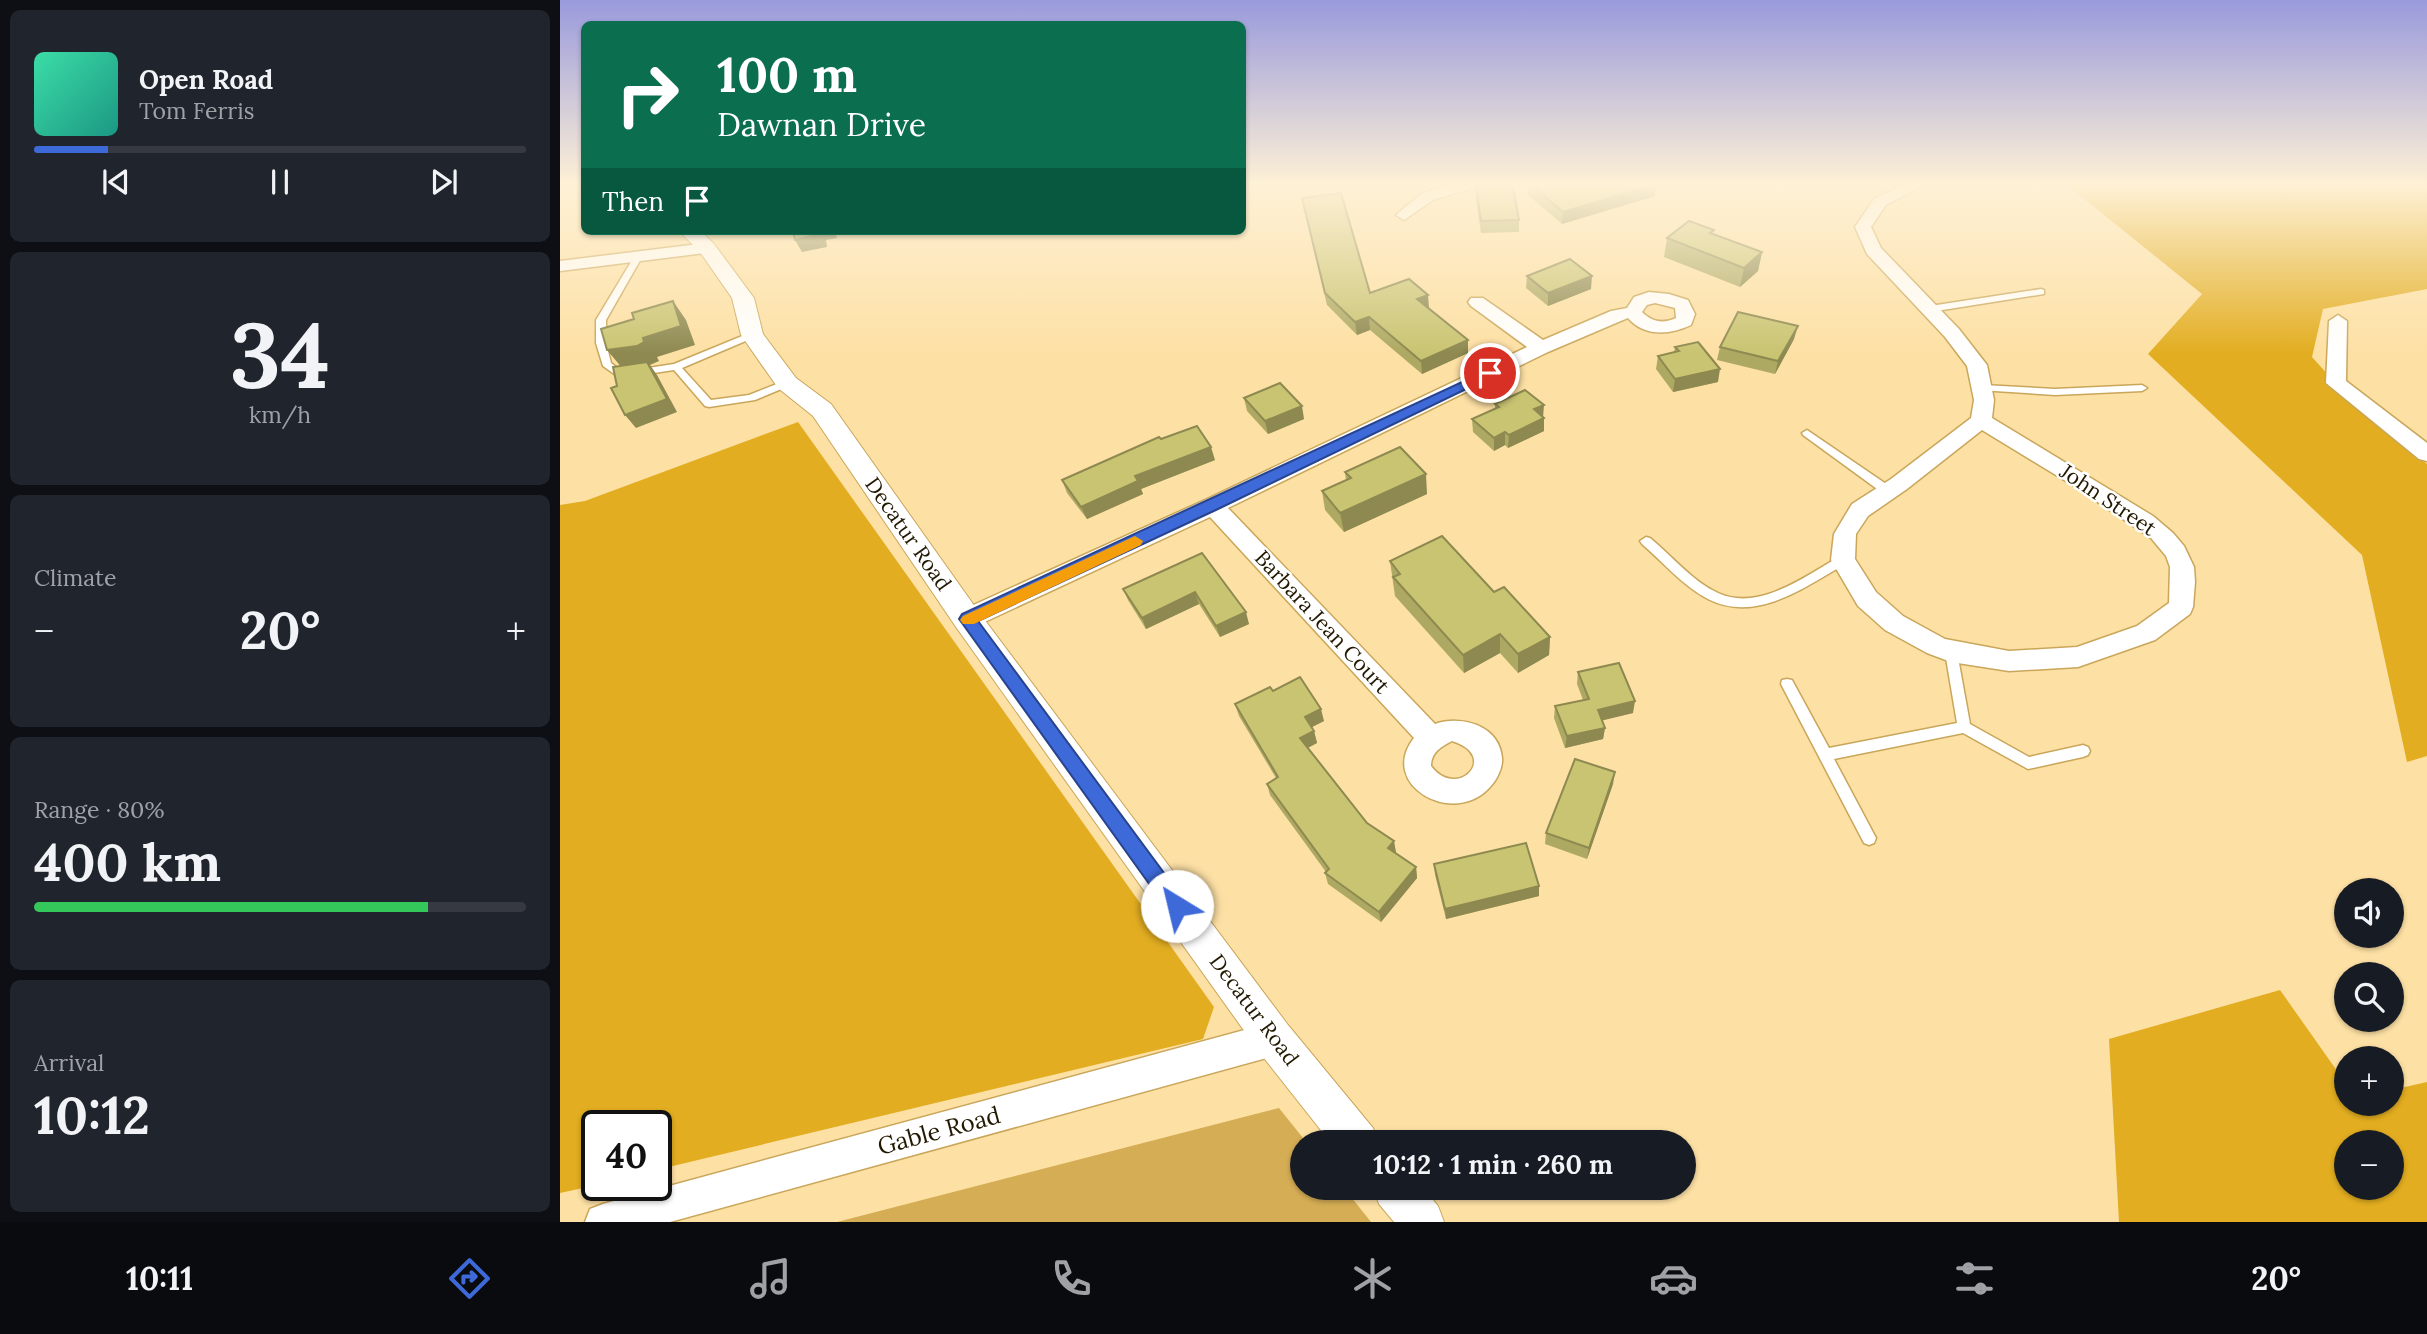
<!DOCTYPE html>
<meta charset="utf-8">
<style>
body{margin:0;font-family:Lora,serif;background:#20242c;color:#f1f3f6;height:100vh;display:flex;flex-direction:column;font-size:26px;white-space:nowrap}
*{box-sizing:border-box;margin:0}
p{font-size:23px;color:#9ea1a6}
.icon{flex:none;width:38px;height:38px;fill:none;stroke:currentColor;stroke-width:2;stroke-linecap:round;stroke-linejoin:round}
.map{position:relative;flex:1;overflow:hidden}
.panel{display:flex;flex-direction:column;gap:10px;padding:10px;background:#0d0f14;width:560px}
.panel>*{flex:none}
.top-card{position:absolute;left:21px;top:21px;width:665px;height:214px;border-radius:10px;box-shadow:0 2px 5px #0004;background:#0b6e4f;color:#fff;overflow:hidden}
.controls{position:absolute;left:1774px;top:878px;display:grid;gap:14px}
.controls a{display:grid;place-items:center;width:70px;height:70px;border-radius:50%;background:#171b24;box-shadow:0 2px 5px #0004;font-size:35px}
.speed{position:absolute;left:21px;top:1110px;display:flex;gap:14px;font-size:35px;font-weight:700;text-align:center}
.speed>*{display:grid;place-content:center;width:91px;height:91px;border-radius:50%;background:#171b24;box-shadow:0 2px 5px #0004;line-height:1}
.speed .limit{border:4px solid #111;border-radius:10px;background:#fff;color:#111}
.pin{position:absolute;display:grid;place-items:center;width:60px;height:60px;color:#fff;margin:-30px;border:4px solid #fff;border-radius:50%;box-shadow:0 2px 7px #0007}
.me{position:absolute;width:77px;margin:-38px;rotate:324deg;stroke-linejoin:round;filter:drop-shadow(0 0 5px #0008)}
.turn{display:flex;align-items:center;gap:24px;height:147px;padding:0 21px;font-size:32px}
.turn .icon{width:91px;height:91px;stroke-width:2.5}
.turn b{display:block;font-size:49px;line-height:60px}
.then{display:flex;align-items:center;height:66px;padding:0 21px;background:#0003;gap:14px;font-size:26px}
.big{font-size:52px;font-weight:700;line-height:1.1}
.panel .card{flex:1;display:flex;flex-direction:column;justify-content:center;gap:10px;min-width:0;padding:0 24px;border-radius:10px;background:#20242c}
.panel .dial{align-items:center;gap:0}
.dial b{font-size:91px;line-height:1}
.song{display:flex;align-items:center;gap:21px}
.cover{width:84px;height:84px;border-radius:10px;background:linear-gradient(135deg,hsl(160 70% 55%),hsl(170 70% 35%))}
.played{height:7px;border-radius:4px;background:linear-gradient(90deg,#3d69d9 15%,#363941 15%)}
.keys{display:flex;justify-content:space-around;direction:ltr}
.heat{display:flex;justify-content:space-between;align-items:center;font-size:38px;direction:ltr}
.charge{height:10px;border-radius:5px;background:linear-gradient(90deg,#34c759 80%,#363941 0)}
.trip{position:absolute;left:730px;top:1130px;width:406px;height:70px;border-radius:35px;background:#171b24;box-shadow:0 2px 5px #0004;font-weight:700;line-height:70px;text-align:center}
.tabs{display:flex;height:112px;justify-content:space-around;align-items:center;background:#090b0e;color:#9ea1a6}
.tabs .icon{width:49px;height:49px}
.tabs .on{color:#3d69d9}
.tabs b{font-size:32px;color:#f1f3f6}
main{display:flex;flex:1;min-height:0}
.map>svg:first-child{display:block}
.green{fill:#d5ad55}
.forest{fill:#e2ad20;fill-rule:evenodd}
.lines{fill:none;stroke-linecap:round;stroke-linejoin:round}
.service-casing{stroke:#c9a65a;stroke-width:3}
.minor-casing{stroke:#c9a65a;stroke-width:3}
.tertiary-casing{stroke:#c9a65a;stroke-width:2}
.service{fill:#fff;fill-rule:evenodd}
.minor{fill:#fff;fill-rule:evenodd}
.tertiary{fill:#fff;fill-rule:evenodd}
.wall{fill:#ada962}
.shaded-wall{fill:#8d8950}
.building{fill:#c9c472;stroke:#8d8950;stroke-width:2}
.route{fill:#3d69d9;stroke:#28448d;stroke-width:2}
.slow{fill:#f59e0b}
.labels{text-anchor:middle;stroke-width:5;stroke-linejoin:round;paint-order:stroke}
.street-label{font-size:21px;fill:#231902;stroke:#fff}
.near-street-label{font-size:24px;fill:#231902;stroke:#fff}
</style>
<main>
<section class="panel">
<div class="card">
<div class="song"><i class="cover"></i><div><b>Open Road</b><p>Tom Ferris</p></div></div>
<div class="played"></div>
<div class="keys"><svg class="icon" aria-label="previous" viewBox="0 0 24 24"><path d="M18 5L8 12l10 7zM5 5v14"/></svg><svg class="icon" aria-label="pause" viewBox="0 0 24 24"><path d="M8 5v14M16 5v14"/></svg><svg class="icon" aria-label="next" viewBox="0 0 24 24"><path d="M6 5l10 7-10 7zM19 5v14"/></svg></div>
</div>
<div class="card dial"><b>34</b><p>km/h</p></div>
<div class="card"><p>Climate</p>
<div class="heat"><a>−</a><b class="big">20°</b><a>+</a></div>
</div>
<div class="card"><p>Range · 80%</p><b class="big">400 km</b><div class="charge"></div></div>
<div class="card"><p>Arrival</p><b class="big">10:12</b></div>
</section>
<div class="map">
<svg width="1867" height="1222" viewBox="0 0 1867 1222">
<rect width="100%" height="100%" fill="#fde0a4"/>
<path class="green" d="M719,1108L747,1143H742V1188H784L811,1222H277Z"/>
<g class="forest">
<path d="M1522,183H1867V289L1763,309L1752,357L1798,408L1867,464V756L1847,762L1802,555L1588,354L1642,294L1507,185Z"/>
<path d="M238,422L654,1007L643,1039L96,1170V1125H37V1185L0,1193V505L25,501Z"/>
<path d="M1720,990L1787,1085V1104H1832V1090L1867,1082V1222H1559L1549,1039ZM1787,1143H1832V1188H1787Z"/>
</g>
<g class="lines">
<g class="service-casing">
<g id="service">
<path d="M78,254L82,257L46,320V343L51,363L62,372L114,364L192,332L197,335L195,337L122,368L151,400L189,395L227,380L232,383L231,385L195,400L149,407L145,406L114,370L60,378L43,366L36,343V320L74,257Z"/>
<path d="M1481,289L1484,290V294L1370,312L1365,309L1370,306Z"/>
<path d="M1423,385L1495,389L1582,385L1587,388L1582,391L1495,395L1419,390V386Z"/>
<path d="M1247,430L1332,488L1334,491L1332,494H1324L1243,435L1242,433Z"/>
<path d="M1086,537L1090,538C1112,556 1132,581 1158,593C1199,612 1245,576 1279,557L1283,556L1289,560L1287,563C1246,586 1197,624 1148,599C1123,586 1103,562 1082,544L1080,541Z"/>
<path d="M1391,647L1395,648L1397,652L1410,724L1469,757L1523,745L1528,747L1530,751L1528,755L1523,757L1468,769L1403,733L1274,759L1316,838L1314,843L1309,845L1304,843L1221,684L1222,680L1227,679L1232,680L1269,748L1397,723L1385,652L1387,648Z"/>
</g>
</g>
<g class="minor-casing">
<g id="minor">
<path d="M895,183H921L919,186L873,200L844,220L836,215L861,194Z"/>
<path d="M1347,183H1368L1326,205L1311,227L1321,248L1399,329L1427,365L1434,400L1432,418L1593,516L1613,533L1624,546L1634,567L1635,582L1633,607L1630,614L1595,640L1518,667L1449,671L1391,662L1367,653L1325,630L1298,606L1271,560L1274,534L1292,504L1331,479L1411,418L1414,400L1407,366L1385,337L1307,254L1295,227L1314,199ZM1422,430L1514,486L1591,538L1606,556L1610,567L1609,603L1577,626L1517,647L1449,651L1385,639L1343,616L1316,592L1295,559L1296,534L1308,516L1347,489Z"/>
<path d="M147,243L156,248L153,252L0,271V261Z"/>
<path d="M1089,292L1109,294L1128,300L1135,314L1131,325C1110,335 1084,337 1068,318L1063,320L988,352L668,508L875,724C901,715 939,725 942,758C943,767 937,780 930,787C894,828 817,785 854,738L650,517L416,626L407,629L398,626L395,619L398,612L645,500L967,347L911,306L908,302L911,298H923L983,340L1051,311L1067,308L1074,297ZM1095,303L1115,308L1116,318C1103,324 1092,322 1082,312L1087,305ZM892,741C941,756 897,801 871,766C871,752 881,747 892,741Z"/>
<path d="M1778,315L1787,321L1786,381L1867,443V461L1859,459L1766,383L1769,321Z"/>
<path d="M714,1022L726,1027L731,1039L726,1051L714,1056L110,1222H25L30,1209L43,1204Z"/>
</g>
</g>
<g class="tertiary-casing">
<g id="tertiary">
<path d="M119,231H141L154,244L194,298L203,334L236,378L271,404L418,611L728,1025L813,1128L819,1143H771L700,1053L396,627L253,416L218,388L181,335L172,298L140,252Z"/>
<path d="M813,1188H863L878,1206L884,1222H834L819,1204Z"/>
</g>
</g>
<use href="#service" class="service"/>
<use href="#minor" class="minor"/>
<use href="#tertiary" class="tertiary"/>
</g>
<g class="wall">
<path d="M969,183L1096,186L1095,196L1002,224L968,195Z"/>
<path d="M916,187L959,220V232L921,233L916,200Z"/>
<path d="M742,198L810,293L869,308L908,340V353L862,374L810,330L797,335L767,305L744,210Z"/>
<path d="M1153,234L1202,252L1198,271L1180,287L1104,257L1107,238Z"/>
<path d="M967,276L1031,289L988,306L966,288Z"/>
<path d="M1234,339L1215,374L1157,360L1160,347Z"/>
<path d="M1115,347L1158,382L1113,392L1096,369L1098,356L1114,352Z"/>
<path d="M684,398L744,419L708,434L687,411Z"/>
<path d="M935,404L983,417L984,431L948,448L945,445L934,451L913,432L912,419L935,409Z"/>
<path d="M601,439L655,460L581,489L583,494L527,519L507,493L502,480Z"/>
<path d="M785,472L867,494L784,532L765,510L762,491L786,480Z"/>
<path d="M642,553L689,624L660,637L639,604L586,629L568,600L563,589Z"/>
<path d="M830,561L934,592L990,637L989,655L958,673L940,653L904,673L835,596Z"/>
<path d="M1018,672L1073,713L1042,720L1045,728L1043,739L1005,748L994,718L995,706L1023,700L1017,684Z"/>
<path d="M713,691L764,721L752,727L754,731L757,743L748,748L807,823L836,852L835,853L856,867L857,878L821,922L768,884L765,873L766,872L710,795L707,784L716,778L679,716L675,704Z"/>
<path d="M1053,784L1027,859L985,844L986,833Z"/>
<path d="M874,864L979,896L886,919L875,875Z"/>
</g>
<g class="shaded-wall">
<path d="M1088,183H1107L1096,186L1095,196L1002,224L1003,212Z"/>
<path d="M260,231H275L277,238L266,240L267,247L242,252L235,240Z"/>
<path d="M1202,252L1198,271L1180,287L1184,268Z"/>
<path d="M1032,276L1031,289L988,306V293Z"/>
<path d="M868,295L869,308L858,312L857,299Z"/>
<path d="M113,301L126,320L135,345L97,357L99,361L90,365L97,375L117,412L76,428L65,415L63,369L47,350L83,338Z"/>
<path d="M809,317L810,330L797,335L795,322Z"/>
<path d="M1238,326L1234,339L1215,374L1218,361Z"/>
<path d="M908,340V353L862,374L861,361Z"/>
<path d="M1160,369L1158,382L1113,392L1115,379Z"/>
<path d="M984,405L983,418L974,409Z"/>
<path d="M742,406L744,419L708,434L705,421Z"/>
<path d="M984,418V431L948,448L949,435Z"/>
<path d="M945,432V445L934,451V438Z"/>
<path d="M651,447L655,460L581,489L583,494L527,519L521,507L575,476Z"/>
<path d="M866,474L867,494L784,532L780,513Z"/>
<path d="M635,592L639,604L586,629L582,618Z"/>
<path d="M686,612L689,624L660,637L656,626Z"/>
<path d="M940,634V653L904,673L903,655Z"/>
<path d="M990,637L989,655L958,673V654Z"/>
<path d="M1075,701L1073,713L1036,722L1038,710Z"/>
<path d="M761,709L764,721L748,729L745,717Z"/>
<path d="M1045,728L1043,739L1005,748L1007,736Z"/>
<path d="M754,731L757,743L743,750L740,738Z"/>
<path d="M1055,772L1053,784L1027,859L1029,848Z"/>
<path d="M834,841L836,852L830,859L828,848Z"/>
<path d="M856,867L857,878L821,922L819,912Z"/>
<path d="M979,886V896L886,919L885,909Z"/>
</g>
<g class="building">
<path d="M969,183H1096L1097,184L1003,212Z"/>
<path d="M953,186L959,220L921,221L916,187Z"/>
<path d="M781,193L810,293L849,279L868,295L857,299L908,340L861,361L809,317L795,322L765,293L742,198Z"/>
<path d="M1129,221L1154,230L1150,233L1202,252L1184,268L1107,238Z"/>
<path d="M233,231H260V234L235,240Z"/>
<path d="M1010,259L1032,276L988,293L967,276Z"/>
<path d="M113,301L121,326L83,338L84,342L77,346L47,350L41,329L74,319L72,313Z"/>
<path d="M1178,312L1238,326L1218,361L1160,347Z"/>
<path d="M1138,342L1160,369L1115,379L1098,356L1119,351L1115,347Z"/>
<path d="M87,362L107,399L65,415L51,388L57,386L53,367Z"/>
<path d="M720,383L742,406L705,421L684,398Z"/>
<path d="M965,390L984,405L974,409L984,418L949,435L945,432L934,438L912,419L939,407L935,404Z"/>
<path d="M637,426L651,447L575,476L578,481L521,507L502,480L599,437L601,439Z"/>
<path d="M840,447L866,474L780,513L762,491L791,478L785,472Z"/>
<path d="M882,536L934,592L944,587L990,637L958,654L940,634L903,655L833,577L840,574L830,561Z"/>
<path d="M642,553L686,612L656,626L635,592L582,618L563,589Z"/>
<path d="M1059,663L1075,701L1038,710L1045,728L1007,736L995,706L1029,699L1018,672Z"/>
<path d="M740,677L761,709L745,717L754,731L740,738L807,823L834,841L828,848L856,867L819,912L765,873L769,869L707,784L718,777L675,704L710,687L713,691Z"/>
<path d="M1015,759L1055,772L1029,848L986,833Z"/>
<path d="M966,843L979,886L885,909L874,864Z"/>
</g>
<linearGradient id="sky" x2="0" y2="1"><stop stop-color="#999adc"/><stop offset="0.52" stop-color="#fef1d6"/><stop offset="1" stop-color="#fef1d6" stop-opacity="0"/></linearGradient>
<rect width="1867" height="354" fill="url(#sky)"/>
<path class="route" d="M930,369L935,370V375L658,509L418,621L624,900L627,906L624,913L617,916L610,913L402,623L399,619L402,614Z"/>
<path class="slow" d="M575,536L583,541L581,545L414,624H403L400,620L403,616Z"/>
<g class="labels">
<g class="street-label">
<text transform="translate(1548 500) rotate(34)" y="7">John Street</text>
<text transform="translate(348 534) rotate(55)" y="7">Decatur Road</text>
<text transform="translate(762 622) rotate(47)" y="7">Barbara Jean Court</text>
<text transform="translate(694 1010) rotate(53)" y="7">Decatur Road</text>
</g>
<g class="near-street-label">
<text transform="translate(379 1131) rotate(-15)" y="8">Gable Road</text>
</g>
</g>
</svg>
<div class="controls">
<a><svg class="icon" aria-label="sound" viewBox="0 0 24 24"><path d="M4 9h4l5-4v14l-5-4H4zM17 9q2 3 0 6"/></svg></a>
<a><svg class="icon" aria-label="search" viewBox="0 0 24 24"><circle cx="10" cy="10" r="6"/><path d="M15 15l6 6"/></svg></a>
<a>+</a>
<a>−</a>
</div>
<div class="speed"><div class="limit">40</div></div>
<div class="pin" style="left:930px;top:373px;background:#d93025"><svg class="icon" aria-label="arrive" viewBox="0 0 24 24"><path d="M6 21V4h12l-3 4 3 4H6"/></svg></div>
<svg class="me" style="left:617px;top:906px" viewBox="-20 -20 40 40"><circle r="19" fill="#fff"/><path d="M0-13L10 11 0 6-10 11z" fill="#3d69d9"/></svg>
<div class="trip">10:12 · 1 min · 260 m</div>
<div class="top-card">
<div class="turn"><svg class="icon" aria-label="right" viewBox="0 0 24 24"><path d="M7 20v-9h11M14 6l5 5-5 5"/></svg><div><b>100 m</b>Dawnan Drive</div></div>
<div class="then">Then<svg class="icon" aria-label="arrive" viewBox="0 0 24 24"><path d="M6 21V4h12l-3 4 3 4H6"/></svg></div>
</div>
</div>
</main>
<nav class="tabs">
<b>10:11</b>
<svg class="icon on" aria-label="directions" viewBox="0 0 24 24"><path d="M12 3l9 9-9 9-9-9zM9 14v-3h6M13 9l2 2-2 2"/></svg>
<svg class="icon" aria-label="music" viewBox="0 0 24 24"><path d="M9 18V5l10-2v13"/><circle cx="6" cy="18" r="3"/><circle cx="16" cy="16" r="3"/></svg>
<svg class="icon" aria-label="phone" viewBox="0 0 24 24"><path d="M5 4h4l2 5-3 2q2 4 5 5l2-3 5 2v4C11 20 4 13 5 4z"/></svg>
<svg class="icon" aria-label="climate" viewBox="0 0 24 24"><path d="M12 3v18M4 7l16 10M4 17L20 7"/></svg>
<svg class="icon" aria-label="car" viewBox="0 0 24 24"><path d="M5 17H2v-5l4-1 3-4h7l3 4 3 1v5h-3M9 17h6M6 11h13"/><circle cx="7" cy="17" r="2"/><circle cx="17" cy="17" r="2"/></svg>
<svg class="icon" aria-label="filters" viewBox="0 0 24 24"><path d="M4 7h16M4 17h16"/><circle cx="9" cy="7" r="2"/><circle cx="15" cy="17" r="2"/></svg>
<b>20°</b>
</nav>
